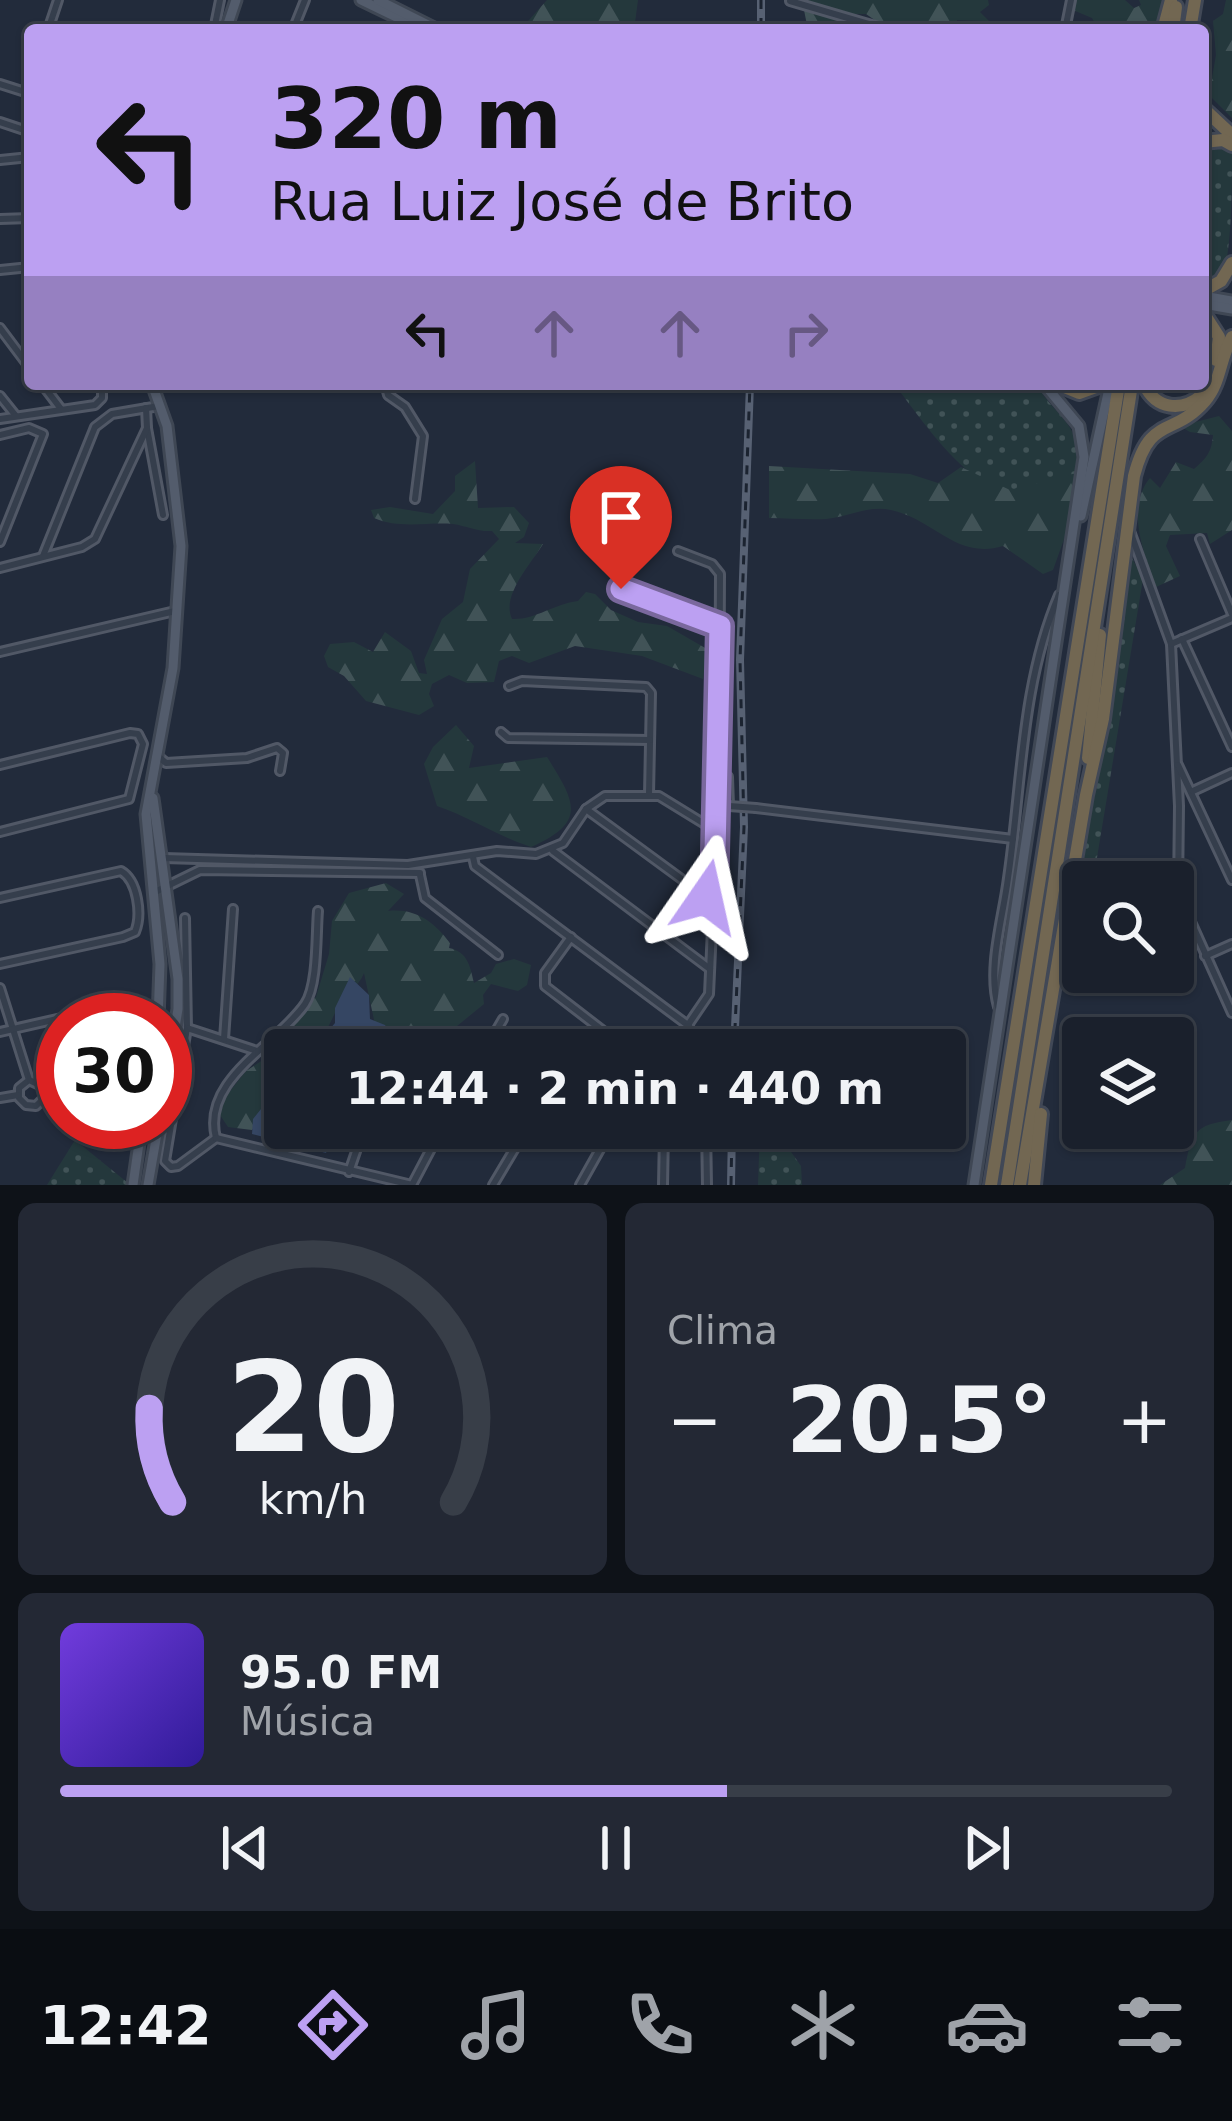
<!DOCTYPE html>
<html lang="pt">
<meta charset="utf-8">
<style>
body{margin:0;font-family:"DejaVu Sans",sans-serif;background:#232834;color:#f1f3f6;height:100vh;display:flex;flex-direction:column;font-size:45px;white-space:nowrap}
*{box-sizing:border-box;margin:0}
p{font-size:39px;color:#9fa3a9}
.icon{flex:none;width:66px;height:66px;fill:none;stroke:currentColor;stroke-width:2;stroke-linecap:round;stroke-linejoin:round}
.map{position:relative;height:1185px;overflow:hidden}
.drawer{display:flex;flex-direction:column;gap:18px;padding:18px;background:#0e1218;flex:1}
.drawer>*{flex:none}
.banner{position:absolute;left:24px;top:24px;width:1185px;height:366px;border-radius:12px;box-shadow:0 3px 9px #0004,0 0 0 3px #383e48;background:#bca0f2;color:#111;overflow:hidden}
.controls{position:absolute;left:1062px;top:861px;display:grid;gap:24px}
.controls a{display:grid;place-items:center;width:132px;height:132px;border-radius:12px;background:#1a202c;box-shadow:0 3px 9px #0004,0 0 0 3px #383e48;font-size:60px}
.speed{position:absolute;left:36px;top:993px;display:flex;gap:24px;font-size:60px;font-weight:700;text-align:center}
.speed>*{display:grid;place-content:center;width:156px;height:156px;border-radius:50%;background:#1a202c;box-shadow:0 3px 9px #0004,0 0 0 3px #383e48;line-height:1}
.speed .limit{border:18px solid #d22;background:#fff;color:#111}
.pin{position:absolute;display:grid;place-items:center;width:102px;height:102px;color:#fff;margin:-123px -51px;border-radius:50% 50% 50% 0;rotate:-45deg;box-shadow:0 0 12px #0007}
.pin .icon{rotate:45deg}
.me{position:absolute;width:132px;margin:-66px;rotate:11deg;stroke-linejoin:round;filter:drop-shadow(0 0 9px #0008)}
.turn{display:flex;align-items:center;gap:42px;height:252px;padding:0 48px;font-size:54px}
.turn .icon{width:156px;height:156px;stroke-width:2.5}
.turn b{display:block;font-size:84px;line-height:102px}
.lanes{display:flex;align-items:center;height:114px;padding:0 48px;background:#0003;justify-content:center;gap:60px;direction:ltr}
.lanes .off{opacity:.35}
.big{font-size:90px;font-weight:700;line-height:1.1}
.drawer .tile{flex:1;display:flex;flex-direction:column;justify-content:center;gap:18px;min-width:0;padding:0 42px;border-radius:18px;background:#232834}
.drawer .dial{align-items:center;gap:0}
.dial svg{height:312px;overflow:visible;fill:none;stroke:#383e48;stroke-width:7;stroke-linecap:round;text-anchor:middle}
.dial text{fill:#f1f3f6;stroke:none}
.song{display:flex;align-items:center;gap:36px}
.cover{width:144px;height:144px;border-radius:18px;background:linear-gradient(135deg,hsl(260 70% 55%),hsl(250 70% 35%))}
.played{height:12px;border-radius:6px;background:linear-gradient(90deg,#bca0f2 60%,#383e48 60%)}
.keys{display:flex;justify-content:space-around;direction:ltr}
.heat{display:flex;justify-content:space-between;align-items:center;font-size:66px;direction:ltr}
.drawer .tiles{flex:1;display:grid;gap:18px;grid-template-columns:1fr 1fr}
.tile:last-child{grid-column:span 2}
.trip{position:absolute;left:264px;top:1029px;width:702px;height:120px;border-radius:12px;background:#1a202c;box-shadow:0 3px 9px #0004,0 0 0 3px #383e48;font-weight:700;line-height:120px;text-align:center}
.menu{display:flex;height:192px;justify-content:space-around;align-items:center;background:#0a0d12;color:#9fa3a9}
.menu .icon{width:84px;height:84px}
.menu .active{color:#bca0f2}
.menu b{font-size:54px;color:#f1f3f6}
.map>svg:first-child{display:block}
.grass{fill:url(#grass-dots)}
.forest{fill:url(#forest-firs)}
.water{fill:#354663}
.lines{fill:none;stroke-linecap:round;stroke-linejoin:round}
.minor-casing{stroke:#515866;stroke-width:12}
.major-casing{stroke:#3f4754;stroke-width:15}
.highway-casing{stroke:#414856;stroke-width:18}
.minor{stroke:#353e4c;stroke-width:6}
.major{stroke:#535c6c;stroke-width:9}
.highway{stroke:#726752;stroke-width:12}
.rail-casing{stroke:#576173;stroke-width:8}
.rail{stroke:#1b2330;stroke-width:3;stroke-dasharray:9;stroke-linecap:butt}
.minor-bridge-casing{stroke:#515866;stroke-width:12;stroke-linecap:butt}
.minor-bridge{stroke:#353e4c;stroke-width:6}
.route-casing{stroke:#7a689d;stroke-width:30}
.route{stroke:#bca0f2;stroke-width:21}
</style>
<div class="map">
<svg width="1232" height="1185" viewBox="0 0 1232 1185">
<defs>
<pattern id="grass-dots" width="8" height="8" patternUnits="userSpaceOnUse" patternTransform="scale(3)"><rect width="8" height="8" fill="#24383c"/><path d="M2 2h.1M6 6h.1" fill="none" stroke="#415357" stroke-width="1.8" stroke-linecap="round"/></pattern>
<pattern id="forest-firs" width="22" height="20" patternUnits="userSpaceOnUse" patternTransform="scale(3)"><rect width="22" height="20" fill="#24383c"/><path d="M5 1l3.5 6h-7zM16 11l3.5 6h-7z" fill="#415357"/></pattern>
</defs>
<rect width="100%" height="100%" fill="#222b3b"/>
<g class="grass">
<path d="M1220,144L1232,152C1232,186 1232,237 1225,268C1220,277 1212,280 1203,285V145Z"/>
<path d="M894,384H1036C1059,422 1082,421 1077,473C1057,479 1033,489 1012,490C968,492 919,415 894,384Z"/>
<path d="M1121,384H1129L1003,1185H994Z"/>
<path d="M1131,556L1143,579L1093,882L1078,880L1102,753Z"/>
<path d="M760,1128H774L801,1166L802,1185H758Z"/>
<path d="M75,1140L128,1183V1185H47Z"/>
</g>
<g class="forest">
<path d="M547,0H638L634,30H520Z"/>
<path d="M802,0H988L989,5L980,12L989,21L957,20V30H889L866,14H856L840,30H808Z"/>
<path d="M1075,0H1125L1134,8L1141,5L1139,0H1167L1160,30H1099L1092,18L1073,10Z"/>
<path d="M1226,0H1232V118L1209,95L1216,55L1213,21L1223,14Z"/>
<path d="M1219,416L1232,431V530L1210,544L1207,533L1170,535L1166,546L1180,576L1156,587C1144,554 1125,508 1150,478L1160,488L1176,462L1194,469C1207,458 1212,451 1213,435L1190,432L1180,426Z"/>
<path d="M475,461L478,508L514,507L529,523L524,537L515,543L543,544C530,565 501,596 512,619C535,620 554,604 578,601L586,592L595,594L611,610L638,622L667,626L707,649L703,679L642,656L575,646L529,663L512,656L499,661L494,682L467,683L449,675L432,684L429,694L434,706L419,715L366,701L344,676L328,667L324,656L330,644L354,642L373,652L385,632L411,651L419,673L427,674L424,660L442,619L463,602L470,569L499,539L492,531C478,532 467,526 453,524C426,522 399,529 374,518L371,510L390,507L433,514L455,491V476Z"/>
<path d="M769,466L910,474L938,483L961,467L1010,490L1077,473L1068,528L1053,570L1043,574L1003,546C956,560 934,519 891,510C869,505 848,517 826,519C807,520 788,518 769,518Z"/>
<path d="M456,725L474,746L469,768L547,757C576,803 587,822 531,847C497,836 470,817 437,806L424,764L433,747Z"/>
<path d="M386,883L404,894L388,911C416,908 434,922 450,943L449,948C468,952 470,966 474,983L491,973L496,964L514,959L531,965L527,985L518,991L491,984L483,995L484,1004L446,1035L405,1034L395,1050H364L376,1029L364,973C358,988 346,992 339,1005C330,1022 326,1035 312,1050H285V1080L252,1130L228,1127L220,1115L226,1096L246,1071L266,1058L291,1018L316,997L329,954L332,921L349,893Z"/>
<path d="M1232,1120V1185H1160L1185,1168C1192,1132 1194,1125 1232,1120Z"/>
</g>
<g class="water">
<path d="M350,977L369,995L370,1019L385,1025L389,1032L375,1050H312L335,1023V1008Z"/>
<path d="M285,1079V1128H336L326,1153L252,1134L253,1119Z"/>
</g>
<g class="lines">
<g class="minor-casing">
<g id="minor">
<path d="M790,1L889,30"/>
<path d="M48,30L58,0"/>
<path d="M214,30L220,0"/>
<path d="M293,30L305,0"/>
<path d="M1065,30L1071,0"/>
<path d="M0,84L22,91L30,87"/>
<path d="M0,122L30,132"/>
<path d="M0,160L30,157"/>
<path d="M0,219L30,218"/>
<path d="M0,270L30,267"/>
<path d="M0,328L30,368"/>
<path d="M42,384L61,409"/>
<path d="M385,384L388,395L405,407L423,436L415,499"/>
<path d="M0,396L16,416"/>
<path d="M0,419L95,405L102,398V384"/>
<path d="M147,428L163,515"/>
<path d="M0,435L29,428L43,434L0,542"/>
<path d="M1130,531L1171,644L1179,806L1178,893L1232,1013"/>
<path d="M1200,539L1232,614"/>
<path d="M43,556L95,427L112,414L159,406"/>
<path d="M0,568L82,547L95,539L147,428L146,408"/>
<path d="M621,588L718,626"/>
<path d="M1182,639L1232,747"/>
<path d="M1171,644L1232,618"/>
<path d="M0,652L175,611"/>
<path d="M509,686L522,681L646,687L651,693L649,795"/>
<path d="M501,732L508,738L650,740"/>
<path d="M158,756L166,763L247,758L277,748L283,753L280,771"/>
<path d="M0,765L130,733L138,734L143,744L129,799L0,832"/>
<path d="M1178,765L1232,880"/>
<path d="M719,776L728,777L729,806"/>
<path d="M1193,791L1232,773"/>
<path d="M756,808L1013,839"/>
<path d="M586,809L706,897L714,898"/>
<path d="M553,851L710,969"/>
<path d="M473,857L475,866L689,1026"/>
<path d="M164,858L408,865L497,851L536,854L563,843L586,809L605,796H659L716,831"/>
<path d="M420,875L425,898L498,955"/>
<path d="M153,893L200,870L420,873"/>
<path d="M0,898L121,871C138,881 142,915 135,932L123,937L0,964"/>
<path d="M185,918L187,1028L165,1161L171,1167L178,1166L216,1138"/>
<path d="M571,937L545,973V986L628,1050"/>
<path d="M1205,956L1232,944"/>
<path d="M0,988L29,1080L44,1087V1098L36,1106L26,1105L19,1098V1088L29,1080"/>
<path d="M998,1007C987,967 1003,918 1008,878C1022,783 1021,684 1059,595"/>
<path d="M187,1028L257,1051"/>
<path d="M0,1032L123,1004L136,1005L142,1020"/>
<path d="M224,1039L233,909"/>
<path d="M404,1050C423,1034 444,1043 466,1050"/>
<path d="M485,1050L503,1019"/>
<path d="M671,1050L709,994L719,776L720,574L712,564L678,551"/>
<path d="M45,1091L63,1086"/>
<path d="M0,1098L18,1095"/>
<path d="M706,1128L707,1185"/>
<path d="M216,1138C201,1079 277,1045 305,1004C318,985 316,934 318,911"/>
<path d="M216,1138L412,1185"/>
<path d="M349,1172L364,1128"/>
<path d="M412,1185L442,1128"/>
<path d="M493,1185L527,1128"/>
<path d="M580,1185L612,1128"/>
<path d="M663,1185L664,1133"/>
</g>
</g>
<g class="major-casing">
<g id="major">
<path d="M361,0L423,30"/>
<path d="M378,0L438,30"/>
<path d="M226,30L236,0"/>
<path d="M1203,296L1232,301"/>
<path d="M1203,304L1232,309"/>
<path d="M152,384L167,426L181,546L173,668L146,814L160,964L158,1020"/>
<path d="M1081,516L1110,384"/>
<path d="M153,798L178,979V1009L165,1089"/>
<path d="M133,1185L142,1122"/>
<path d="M148,1185L159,1122"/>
<path d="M974,1185L1084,457L1079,426L1044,384"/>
</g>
</g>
<g class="highway-casing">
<g id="highway">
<path d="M1163,30L1171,0"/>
<path d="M1173,30L1176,7"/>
<path d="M1190,30L1195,0"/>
<path d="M1203,108L1232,135"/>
<path d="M1203,142L1223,140L1232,145"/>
<path d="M1203,291L1221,281L1232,263"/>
<path d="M1203,312L1219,337L1216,360"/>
<path d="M1057,384L1079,393L1104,384"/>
<path d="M1144,384C1156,410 1182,412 1202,395"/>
<path d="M1088,758L1100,635"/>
<path d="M991,1185L1119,384"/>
<path d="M1007,1185L1132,384"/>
<path d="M1020,1185L1086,795L1103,719L1134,476C1150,414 1173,438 1205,401C1221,383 1220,357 1232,337"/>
<path d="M1034,1185L1041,1114"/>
</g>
</g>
<use href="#minor" class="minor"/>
<use href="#major" class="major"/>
<use href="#highway" class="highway"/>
<g class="rail-casing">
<g id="rail">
<path d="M761,0V30"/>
<path d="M734,1050L744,827L740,660L750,384"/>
<path d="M731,1185L732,1128"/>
</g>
</g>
<use href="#rail" class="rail"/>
<g class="minor-bridge-casing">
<path id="minor-bridge" d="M729,806L756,808"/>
</g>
<use href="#minor-bridge" class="minor-bridge"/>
</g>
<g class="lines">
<g class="route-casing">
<path id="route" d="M621,589L720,626L714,898L706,897"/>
</g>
<use href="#route" class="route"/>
</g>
</svg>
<div class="controls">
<a><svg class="icon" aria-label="search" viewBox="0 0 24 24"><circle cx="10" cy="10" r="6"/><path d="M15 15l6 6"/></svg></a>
<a><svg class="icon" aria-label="layers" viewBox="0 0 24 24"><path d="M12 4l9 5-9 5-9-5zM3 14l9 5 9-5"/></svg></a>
</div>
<div class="speed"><div class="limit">30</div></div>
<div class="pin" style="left:621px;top:589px;background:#d93025"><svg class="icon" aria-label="arrive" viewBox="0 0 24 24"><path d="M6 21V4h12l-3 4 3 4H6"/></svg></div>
<svg class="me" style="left:706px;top:897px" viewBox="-20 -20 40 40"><path d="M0-17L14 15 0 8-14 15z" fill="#bca0f2" stroke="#fff" stroke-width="4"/></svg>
<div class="trip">12:44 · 2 min · 440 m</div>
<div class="banner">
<div class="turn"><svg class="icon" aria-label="left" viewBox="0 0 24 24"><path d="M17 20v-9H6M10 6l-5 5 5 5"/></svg><div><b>320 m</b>Rua Luiz José de Brito</div></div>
<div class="lanes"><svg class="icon" aria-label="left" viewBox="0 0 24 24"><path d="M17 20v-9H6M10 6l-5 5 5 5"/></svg><svg class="icon off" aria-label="ahead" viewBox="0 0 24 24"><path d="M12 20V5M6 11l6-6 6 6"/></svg><svg class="icon off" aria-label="ahead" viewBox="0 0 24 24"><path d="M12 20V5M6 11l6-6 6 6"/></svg><svg class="icon off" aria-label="right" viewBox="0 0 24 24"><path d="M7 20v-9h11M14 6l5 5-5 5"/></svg></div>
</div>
</div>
<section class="drawer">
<div class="tiles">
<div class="tile dial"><svg viewBox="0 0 100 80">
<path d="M14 69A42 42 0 1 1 86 69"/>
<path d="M14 69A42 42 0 0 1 8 45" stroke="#bca0f2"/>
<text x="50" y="56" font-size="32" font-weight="700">20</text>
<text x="50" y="72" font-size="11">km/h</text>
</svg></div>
<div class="tile"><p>Clima</p>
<div class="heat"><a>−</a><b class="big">20.5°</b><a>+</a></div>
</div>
<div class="tile">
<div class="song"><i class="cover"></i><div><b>95.0 FM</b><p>Música</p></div></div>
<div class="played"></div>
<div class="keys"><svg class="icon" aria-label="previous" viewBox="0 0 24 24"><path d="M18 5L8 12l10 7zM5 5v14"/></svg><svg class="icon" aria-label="pause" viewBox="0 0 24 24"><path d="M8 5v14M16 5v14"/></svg><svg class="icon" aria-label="next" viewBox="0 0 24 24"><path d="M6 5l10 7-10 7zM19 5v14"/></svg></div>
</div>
</div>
</section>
<nav class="menu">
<b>12:42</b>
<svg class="icon active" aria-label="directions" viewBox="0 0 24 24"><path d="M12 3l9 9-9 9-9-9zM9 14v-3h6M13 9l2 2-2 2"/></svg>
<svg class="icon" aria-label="music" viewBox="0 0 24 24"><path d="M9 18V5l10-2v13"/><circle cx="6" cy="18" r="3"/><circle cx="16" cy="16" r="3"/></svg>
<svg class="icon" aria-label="phone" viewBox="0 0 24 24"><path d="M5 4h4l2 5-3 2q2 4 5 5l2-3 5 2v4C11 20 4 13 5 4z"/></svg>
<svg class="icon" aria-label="climate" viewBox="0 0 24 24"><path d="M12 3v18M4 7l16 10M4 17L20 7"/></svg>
<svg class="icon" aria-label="car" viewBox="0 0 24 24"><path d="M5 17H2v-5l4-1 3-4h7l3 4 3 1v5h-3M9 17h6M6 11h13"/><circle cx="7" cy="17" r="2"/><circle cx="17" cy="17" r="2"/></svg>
<svg class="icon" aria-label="filters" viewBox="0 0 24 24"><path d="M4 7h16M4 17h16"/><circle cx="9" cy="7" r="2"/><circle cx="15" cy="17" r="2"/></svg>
</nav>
